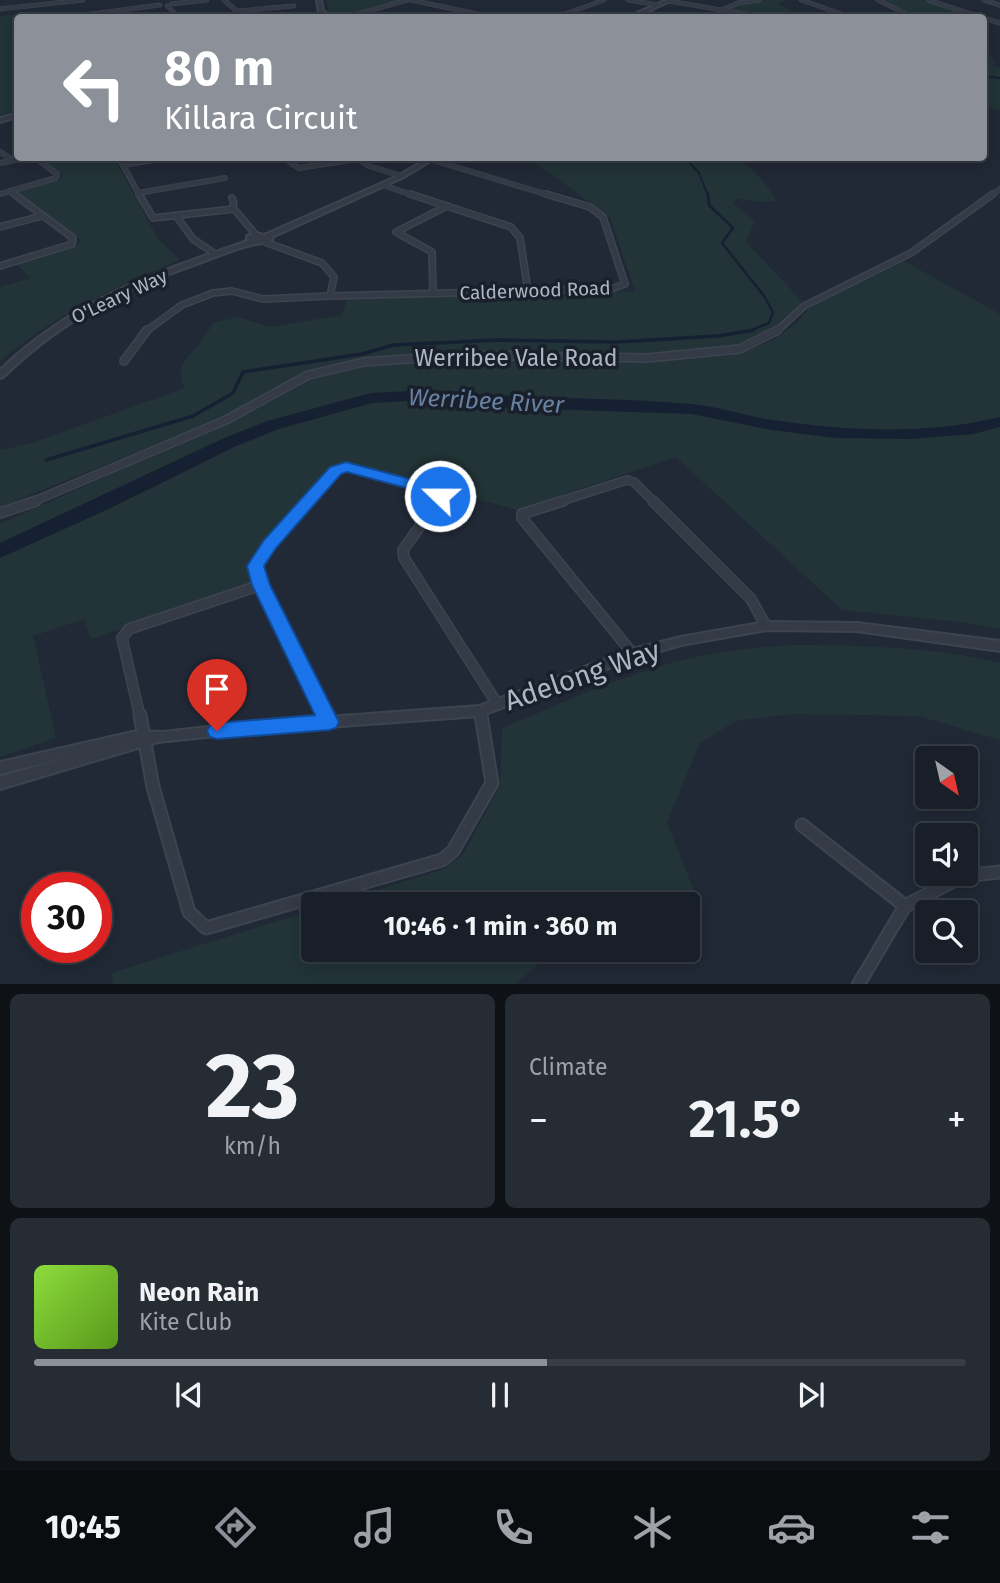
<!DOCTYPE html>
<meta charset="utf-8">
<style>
body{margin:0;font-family:"Fira Sans",sans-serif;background:#262c34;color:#f1f3f6;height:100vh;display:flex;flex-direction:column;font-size:26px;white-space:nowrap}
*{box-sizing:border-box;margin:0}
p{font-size:23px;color:#9fa2a8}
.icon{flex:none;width:38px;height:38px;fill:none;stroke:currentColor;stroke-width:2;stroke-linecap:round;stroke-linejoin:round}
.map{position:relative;height:984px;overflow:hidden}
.sheet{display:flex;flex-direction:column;gap:10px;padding:10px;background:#0e1116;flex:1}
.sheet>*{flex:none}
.guide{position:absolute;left:14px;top:14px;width:973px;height:147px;border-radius:7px;box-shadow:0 4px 18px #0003,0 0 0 2px #373d45;background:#8c9099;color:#fff;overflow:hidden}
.needle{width:46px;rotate:146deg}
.fabs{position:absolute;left:915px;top:746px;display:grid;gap:14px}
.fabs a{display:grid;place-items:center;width:63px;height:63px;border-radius:7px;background:#191f28;box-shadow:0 4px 18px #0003,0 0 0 2px #373d45;font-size:35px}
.speed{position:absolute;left:21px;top:872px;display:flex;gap:14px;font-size:35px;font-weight:700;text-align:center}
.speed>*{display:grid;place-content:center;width:91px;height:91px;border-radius:50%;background:#191f28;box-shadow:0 4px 18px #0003,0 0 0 2px #373d45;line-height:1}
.speed .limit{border:10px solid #d22;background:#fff;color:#111}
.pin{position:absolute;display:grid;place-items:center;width:60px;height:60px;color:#fff;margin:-72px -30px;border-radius:50% 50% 50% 0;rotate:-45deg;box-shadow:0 0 7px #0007}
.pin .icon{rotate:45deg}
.me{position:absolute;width:77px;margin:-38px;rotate:292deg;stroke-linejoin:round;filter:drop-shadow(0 0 5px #0008)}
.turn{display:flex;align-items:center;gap:24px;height:147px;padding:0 35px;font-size:32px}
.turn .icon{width:91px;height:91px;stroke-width:2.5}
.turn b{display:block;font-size:49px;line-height:60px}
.big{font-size:52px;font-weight:700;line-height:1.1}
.sheet .card{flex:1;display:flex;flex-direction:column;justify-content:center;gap:10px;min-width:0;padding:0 24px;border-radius:10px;background:#262c34}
.sheet .dial{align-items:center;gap:0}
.dial b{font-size:91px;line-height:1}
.song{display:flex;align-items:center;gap:21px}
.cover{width:84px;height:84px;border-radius:10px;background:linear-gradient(135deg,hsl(90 70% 55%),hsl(90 70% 35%))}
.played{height:7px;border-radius:4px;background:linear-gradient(90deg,#8c9099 55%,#373d45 55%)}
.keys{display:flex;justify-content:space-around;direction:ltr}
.heat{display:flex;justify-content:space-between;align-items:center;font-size:38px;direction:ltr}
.sheet .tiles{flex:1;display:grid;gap:10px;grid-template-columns:1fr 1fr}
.card:last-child{grid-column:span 2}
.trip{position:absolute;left:301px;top:892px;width:399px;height:70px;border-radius:7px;background:#191f28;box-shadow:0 4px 18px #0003,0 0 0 2px #373d45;font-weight:700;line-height:70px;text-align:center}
.menu{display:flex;height:112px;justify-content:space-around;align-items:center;background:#0a0c10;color:#9fa2a8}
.menu .icon{width:49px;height:49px}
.menu .selected{color:#8c9099}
.menu b{font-size:32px;color:#f1f3f6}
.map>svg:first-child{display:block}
.green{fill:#223437}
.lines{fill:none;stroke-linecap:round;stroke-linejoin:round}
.stream-far2{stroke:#152132;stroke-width:2}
.stream-far1{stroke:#152132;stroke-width:2.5}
.stream{stroke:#152132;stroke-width:3.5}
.river{fill:#152132;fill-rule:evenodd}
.minor-far5-casing{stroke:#3d4450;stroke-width:5}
.minor-far4-casing{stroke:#3d4450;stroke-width:6}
.minor-far3-casing{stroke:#3d4450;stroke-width:8}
.minor-far2-casing{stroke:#3d4450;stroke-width:10}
.minor-far1-casing{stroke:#3d4450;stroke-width:12}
.minor-casing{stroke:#3d4450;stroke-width:15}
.tertiary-casing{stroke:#3d4450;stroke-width:4}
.minor-far5{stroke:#343b46;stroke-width:3.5}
.minor-far4{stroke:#343b46;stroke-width:4.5}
.minor-far3{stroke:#343b46;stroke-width:5}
.minor-far2{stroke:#343b46;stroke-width:7}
.minor-far1{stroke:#343b46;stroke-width:9}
.minor{stroke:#343b46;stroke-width:11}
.tertiary{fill:#343b46;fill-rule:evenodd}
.route{fill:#1a73e8;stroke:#114b97;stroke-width:2}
.labels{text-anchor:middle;stroke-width:7;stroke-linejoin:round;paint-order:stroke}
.far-street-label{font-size:19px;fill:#aeb6c3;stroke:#19202b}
.street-label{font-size:23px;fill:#aeb6c3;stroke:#19202b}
.water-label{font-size:24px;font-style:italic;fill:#6880a1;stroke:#19202b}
.near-street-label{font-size:28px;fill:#aeb6c3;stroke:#19202b}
</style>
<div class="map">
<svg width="1000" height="985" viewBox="0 0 1000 985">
<rect width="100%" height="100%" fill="#212936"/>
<g class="green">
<path d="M327,0H404L345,15L328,13Z"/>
<path d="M766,0H785L777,4L809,17H746L751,15L727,9L742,3Z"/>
<path d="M882,0H921L972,16L920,17Z"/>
<path d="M45,11L49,17L18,18L17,110L0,115V16Z"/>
<path d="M984,41L995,64L992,65L1000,68V111L984,105Z"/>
<path d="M40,158H114L158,239L180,260C115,287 55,315 0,361V287L31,278L17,265L19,263L75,246L81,240L18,192L59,180L64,175Z"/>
<path d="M529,158H732C760,172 760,177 777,201L758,202L738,198L733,203L755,221L746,242L802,301L787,318L766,334L738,347L643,356L461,352L307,373L222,418L0,507V450L29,444L185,388C174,366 187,359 200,343C205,337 209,329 213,323L238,317L270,327L342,315L347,299L635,291L610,217Z"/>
<path d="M904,261L1000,314V629L961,622L842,610L676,457L517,510L348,464L334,468L264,543L249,566L255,583L91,639L84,619L33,636L56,738L0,757V524L228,422L311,378L369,365L464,358L648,361L745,352L775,339L798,322L810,307Z"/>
<path d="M791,645C857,645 936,647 1000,663V740L919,716L792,714L736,721L700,743L667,822L695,893L692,917L688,918V905H330L444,869L463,854L500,786L502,728C561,704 621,675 684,660C719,651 755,648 791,645Z"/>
<path d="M313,910V950H556L515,984H113L111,973Z"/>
</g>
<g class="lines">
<g class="stream-far2">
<path d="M984,76L1000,78"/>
<path d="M685,158L699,173L708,196"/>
</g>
<path class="stream-far1" d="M708,194L709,205L733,228L722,243L764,296L773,312L769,323L747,332"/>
<path class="stream" d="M46,460L193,416L233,393L243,372L362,354L393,345L500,340L617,342L718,336L754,330"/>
<path class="river" d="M430,390C516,400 603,396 690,404C718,406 745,416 773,420C847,431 927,435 1000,417V427L973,434L911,439L835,438L772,430L691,414L487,407L430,400L372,403L279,429L234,447L113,507L0,558V543L222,439L267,421L371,393Z"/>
<g class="minor-far5-casing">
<g id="minor-far5">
<path d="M224,0L245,18"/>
<path d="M411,0L496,18"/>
<path d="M628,0L658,5"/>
<path d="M801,0L853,18"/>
<path d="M878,0L915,18"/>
<path d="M928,0L983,18"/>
<path d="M984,0L1000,5"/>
<path d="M669,1L751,15"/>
<path d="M171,4L207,0"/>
<path d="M167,6L180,18"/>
<path d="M0,9L83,0"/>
<path d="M722,10L738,3L759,0"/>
<path d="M238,11L294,6"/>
<path d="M643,12L675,18"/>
<path d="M84,18V15L160,5"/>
<path d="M163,18L178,16"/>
<path d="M344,18L407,0"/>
<path d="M554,18L604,0"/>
<path d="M984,18L1000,23"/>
</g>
</g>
<g class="minor-far4-casing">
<g id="minor-far4">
<path d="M0,152L13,160"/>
<path d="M119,158L140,196"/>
<path d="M284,158L299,168L357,159"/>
<path d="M357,158L369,166L402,176"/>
<path d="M429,159L552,196"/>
<path d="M0,163L23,158"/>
<path d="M123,165L167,158"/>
<path d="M383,185L415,196"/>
<path d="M10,191L16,196"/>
<path d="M138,193L225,178"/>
<path d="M0,194L56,178L57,174L36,158"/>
<path d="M991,196L1000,189"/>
</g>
</g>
<g class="minor-far3-casing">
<g id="minor-far3">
<path d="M139,194L153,218L234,209L256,235"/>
<path d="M410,194L511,227L520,238L528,291"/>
<path d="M231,209L234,204L232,198"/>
<path d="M177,217L193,239L215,254"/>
<path d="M0,227L42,216"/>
<path d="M265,242L322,263L334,277L330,296L611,289L625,284L603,217L590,207L546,194"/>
<path d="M0,266L72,244L73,238L14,194"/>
<path d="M433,293L432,252L396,232L447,206"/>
<path d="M145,332L182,305L213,293L232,291L263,299L330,296"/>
<path d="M776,332L804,306L911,253L993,194"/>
</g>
</g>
<g class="minor-far2-casing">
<g id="minor-far2">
<path d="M124,361L147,330"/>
<path d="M32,502L226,420L308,375L364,362L463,355L647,358L740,349L778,330"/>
<path d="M307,502L335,470L346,467L440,493L437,502"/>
<path d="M558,502L627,480L634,482L654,502"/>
</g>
</g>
<g class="minor-far1-casing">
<g id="minor-far1">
<path d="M308,501L270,544L256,566L261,585L326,717"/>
<path d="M438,501L403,550L404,558L498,705"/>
<path d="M563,501L522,514V518L633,654"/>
<path d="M653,501L751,599L766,626"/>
<path d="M0,513L36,501"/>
<path d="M480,711L481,717"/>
<path d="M140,717L122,638L129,629L261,585"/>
</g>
</g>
<g class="minor-casing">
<g id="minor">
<path d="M140,715L153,787L189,912L206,928L442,860L453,851L492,783L481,715"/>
<path d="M325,715L329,722"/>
<path d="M802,825L905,906"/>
<path d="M858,985L905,906L963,876L1000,872"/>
</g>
</g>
<g class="tertiary-casing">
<g id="tertiary">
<path d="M317,0H321L323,11L336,18L319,13Z"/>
<path d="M667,0H673L632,18H625Z"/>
<path d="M15,114L18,115L17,117L0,122V118Z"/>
<path d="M428,158H435L404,177L272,237V240C264,244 259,243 251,245C231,250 211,259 191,266C117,292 60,322 3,377L0,378V370C73,300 154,273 247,241V236L256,233L264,235L400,175Z"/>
<path d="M766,622L857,623L1000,641V651L857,631L766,630L681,645L636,658L480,716L244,733L158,742L0,789V777L69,757L0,774V762L137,731L163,732L244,723L479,706L633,649L681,637Z"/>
</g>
</g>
<use href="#minor-far5" class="minor-far5"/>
<use href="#minor-far4" class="minor-far4"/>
<use href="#minor-far3" class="minor-far3"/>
<use href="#minor-far2" class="minor-far2"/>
<use href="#minor-far1" class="minor-far1"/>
<use href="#minor" class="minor"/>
<use href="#tertiary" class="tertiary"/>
</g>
<path class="route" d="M346,462L440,487L448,496L440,501L429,494L347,472L341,474L276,548L264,566L270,585L339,722L336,728L329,730L217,739L210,737L207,731L210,725L217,723L315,715L252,585L247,566L264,540L330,467Z"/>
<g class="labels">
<g class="far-street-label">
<text transform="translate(535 290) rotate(-2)" y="7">Calderwood Road</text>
<text transform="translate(119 296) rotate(-25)" y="7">O'Leary Way</text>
</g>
<g class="street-label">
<text x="516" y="366">Werribee Vale Road</text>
</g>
<g class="water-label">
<text transform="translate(486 401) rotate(3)" y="8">Werribee River</text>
</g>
<g class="near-street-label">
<text transform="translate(582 675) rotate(-19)" y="10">Adelong Way</text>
</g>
</g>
</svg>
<div class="fabs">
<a><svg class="needle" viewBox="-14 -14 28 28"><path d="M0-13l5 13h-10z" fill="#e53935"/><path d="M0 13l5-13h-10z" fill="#9fa2a8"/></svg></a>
<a><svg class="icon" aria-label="sound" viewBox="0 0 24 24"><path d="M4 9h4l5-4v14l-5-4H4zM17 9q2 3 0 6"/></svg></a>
<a><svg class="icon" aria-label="search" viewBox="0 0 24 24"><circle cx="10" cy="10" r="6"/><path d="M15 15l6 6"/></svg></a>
</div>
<div class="speed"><div class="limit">30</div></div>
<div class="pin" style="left:217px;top:731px;background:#d93025"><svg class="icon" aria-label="arrive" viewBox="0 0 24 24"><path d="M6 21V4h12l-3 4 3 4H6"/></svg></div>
<svg class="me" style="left:440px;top:496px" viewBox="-20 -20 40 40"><circle r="17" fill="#1a73e8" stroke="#fff" stroke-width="3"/><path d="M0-11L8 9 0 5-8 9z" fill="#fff"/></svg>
<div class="trip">10:46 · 1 min · 360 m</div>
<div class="guide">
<div class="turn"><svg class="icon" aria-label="left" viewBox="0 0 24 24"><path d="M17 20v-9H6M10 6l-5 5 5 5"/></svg><div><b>80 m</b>Killara Circuit</div></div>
</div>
</div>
<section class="sheet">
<div class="tiles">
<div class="card dial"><b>23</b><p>km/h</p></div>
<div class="card"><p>Climate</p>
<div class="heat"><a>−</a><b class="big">21.5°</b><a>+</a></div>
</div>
<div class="card">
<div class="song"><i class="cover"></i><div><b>Neon Rain</b><p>Kite Club</p></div></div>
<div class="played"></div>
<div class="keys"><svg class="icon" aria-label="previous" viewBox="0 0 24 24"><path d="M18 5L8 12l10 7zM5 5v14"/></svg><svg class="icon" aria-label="pause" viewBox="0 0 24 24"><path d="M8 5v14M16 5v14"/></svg><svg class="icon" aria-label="next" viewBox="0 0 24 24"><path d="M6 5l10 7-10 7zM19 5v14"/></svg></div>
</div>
</div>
</section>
<nav class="menu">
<b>10:45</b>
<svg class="icon selected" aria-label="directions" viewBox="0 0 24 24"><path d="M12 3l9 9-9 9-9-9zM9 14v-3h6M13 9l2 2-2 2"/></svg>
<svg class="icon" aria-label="music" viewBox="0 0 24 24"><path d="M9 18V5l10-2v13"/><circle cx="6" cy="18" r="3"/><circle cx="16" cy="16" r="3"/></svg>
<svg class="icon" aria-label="phone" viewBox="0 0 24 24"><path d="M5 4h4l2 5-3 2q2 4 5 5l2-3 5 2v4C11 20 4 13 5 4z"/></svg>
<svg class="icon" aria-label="climate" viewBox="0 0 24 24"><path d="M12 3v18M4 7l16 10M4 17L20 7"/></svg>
<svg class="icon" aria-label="car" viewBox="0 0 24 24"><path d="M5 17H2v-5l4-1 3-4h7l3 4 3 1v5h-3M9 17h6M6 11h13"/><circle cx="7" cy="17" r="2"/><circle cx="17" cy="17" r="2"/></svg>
<svg class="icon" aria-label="filters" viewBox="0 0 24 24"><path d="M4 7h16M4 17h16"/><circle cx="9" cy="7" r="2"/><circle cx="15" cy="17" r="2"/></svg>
</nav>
